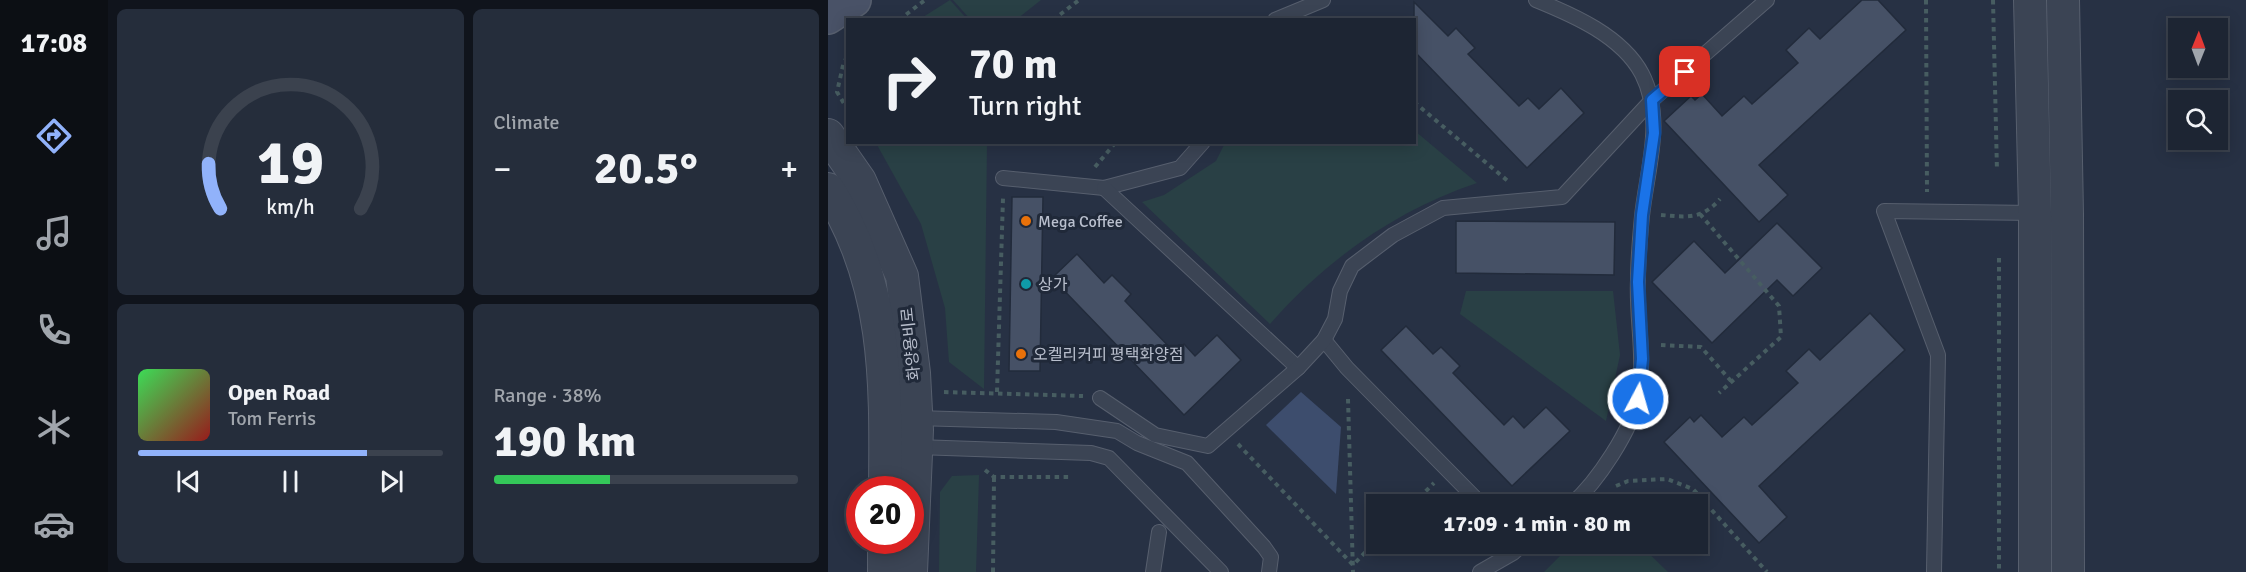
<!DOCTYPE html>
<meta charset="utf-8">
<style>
body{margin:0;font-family:Signika,"Noto Sans KR",sans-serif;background:#252d3b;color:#f1f3f6;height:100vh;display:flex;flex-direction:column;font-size:22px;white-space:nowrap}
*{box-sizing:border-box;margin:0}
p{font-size:20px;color:#a0a5ac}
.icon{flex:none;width:33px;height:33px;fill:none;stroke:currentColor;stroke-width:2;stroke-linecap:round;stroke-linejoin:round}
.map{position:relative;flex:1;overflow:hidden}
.sheet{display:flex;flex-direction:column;gap:9px;padding:9px;background:#10141c;width:720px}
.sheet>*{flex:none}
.guide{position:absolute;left:18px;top:18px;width:570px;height:126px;border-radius:0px;box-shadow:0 3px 15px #0003,0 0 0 2px #3b424e;background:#1d2533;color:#f1f3f6;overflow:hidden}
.needle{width:39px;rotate:1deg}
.controls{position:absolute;left:1340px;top:18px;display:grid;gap:12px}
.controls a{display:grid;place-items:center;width:60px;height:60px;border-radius:0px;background:#1d2533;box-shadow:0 3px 15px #0003,0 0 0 2px #3b424e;font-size:30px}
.speed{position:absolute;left:18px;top:476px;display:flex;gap:12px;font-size:30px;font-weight:700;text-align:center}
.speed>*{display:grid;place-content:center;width:78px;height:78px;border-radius:50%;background:#1d2533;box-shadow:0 3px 15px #0003,0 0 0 2px #3b424e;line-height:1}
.speed .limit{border:9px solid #d22;background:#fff;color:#111}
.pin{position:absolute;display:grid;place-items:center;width:51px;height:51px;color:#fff;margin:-26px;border-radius:12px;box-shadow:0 3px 9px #0006}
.me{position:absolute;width:66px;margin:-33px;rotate:6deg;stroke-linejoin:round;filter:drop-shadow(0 0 4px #0008)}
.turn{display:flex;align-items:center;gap:21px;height:126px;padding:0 24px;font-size:27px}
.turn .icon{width:78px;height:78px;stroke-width:2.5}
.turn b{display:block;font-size:42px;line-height:51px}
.big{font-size:45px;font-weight:800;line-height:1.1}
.sheet .card{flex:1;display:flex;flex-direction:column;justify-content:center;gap:9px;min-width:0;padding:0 21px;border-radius:9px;background:#252d3b}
.sheet .dial{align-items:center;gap:0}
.dial svg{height:156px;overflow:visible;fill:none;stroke:#3b424e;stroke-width:7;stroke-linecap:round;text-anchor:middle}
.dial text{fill:#f1f3f6;stroke:none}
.song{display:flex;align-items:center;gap:18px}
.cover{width:72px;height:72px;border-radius:9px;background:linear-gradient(135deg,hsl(130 70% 55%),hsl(0 70% 35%))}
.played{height:6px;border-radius:3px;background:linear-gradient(90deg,#91b2fa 75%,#3b424e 75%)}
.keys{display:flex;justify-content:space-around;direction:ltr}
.heat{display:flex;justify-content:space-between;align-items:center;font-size:33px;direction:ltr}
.charge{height:9px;border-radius:4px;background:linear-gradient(90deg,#34c759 38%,#3b424e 0)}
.sheet .tiles{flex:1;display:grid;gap:9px;grid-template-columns:repeat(2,1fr)}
.trip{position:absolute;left:538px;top:494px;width:342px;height:60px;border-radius:0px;background:#1d2533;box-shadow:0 3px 15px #0003,0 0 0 2px #3b424e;font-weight:800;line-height:60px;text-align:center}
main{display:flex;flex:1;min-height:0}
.menu{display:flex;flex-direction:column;width:108px;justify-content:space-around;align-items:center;background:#0c0f14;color:#a0a5ac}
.menu .icon{width:42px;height:42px}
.menu .active{color:#91b2fa}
.menu b{font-size:27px;color:#f1f3f6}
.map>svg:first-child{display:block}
.green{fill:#294045}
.water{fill:#3d4d6d}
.building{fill:#465166;stroke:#222b3b;stroke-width:1.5}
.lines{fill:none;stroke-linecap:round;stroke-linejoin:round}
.service-casing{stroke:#575f6e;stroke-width:16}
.tertiary-casing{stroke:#575f6e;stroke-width:34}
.secondary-casing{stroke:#575f6e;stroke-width:36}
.path{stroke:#475d61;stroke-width:4;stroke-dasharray:4.5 4.5;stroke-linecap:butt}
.service{stroke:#3b4454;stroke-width:14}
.tertiary{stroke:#3b4454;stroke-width:32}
.secondary{stroke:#495267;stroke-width:33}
.route-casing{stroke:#114b97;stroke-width:15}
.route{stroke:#1a73e8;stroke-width:10}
.food-dot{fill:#e8710a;stroke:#202939;stroke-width:2}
.culture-dot{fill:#0f9aa8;stroke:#202939;stroke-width:2}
.labels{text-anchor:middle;stroke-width:6;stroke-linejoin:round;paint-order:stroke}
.poi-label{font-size:16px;fill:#b9bfcd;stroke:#202939;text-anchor:start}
.street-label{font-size:16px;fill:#b9bfcd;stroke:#202939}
</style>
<main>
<nav class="menu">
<b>17:08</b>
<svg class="icon active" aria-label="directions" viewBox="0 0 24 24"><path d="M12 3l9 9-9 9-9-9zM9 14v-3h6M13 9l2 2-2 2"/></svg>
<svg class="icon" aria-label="music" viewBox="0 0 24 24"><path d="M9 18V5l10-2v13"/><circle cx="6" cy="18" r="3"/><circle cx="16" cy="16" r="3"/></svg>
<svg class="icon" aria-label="phone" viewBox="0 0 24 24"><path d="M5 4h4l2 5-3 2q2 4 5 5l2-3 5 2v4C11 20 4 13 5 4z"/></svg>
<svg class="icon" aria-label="climate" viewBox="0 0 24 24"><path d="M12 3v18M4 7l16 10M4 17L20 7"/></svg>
<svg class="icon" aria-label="car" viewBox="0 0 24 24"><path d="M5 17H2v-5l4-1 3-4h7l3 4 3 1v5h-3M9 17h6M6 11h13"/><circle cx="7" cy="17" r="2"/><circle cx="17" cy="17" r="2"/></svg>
</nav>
<section class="sheet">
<div class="tiles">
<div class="card dial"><svg viewBox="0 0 100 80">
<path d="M14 69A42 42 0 1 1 86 69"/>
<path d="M14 69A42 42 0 0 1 8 46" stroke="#91b2fa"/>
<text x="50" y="56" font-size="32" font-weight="700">19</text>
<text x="50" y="72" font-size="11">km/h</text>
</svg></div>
<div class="card"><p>Climate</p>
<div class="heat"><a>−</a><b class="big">20.5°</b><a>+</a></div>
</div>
<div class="card">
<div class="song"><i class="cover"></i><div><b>Open Road</b><p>Tom Ferris</p></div></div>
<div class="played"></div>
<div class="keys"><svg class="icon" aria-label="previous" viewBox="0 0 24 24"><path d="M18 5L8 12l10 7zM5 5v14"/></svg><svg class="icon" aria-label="pause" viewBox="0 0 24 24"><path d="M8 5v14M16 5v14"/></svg><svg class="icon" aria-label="next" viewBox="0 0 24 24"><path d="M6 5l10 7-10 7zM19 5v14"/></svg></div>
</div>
<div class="card"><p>Range · 38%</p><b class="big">190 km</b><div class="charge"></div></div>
</div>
</section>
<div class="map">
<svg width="1418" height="572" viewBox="0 0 1418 572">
<rect width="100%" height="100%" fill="#273144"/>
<g class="green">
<path d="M122,0L139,19H92Z"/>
<path d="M125,0H213L189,19H142Z"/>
<path d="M587,131L649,183C568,210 498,260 442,324L314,202L336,195L388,161L397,143L586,142Z"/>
<path d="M48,143H159L156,389L121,362L117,308L93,224Z"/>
<path d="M638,291H785L792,355L778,421L632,314Z"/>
<path d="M151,475L148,572H111L112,492L124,476Z"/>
<path d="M745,543H810L840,572H716Z"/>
</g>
<path class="water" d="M473,392L513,427L508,494L438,425Z"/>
<g class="building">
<path d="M1034,0H1050L1078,30L931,165L960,195L931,222L836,121L863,96L867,100L874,94L894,116L916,96L924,104L970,63L958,50L981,28L992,39Z"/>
<path d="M586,2L620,36L628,28L647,48L640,54L691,106L700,98L711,109L733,88L756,113L699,168L586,51Z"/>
<path d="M184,197H215L212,371H181Z"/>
<path d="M628,221L787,222L786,275L628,273Z"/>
<path d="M949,223L994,268L965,296L949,280L884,343L824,282L866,241L897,273Z"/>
<path d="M249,254L276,283L284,275L303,294L297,301L347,353L356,344L367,356L389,335L413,360L356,415L224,278Z"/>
<path d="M1042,313L1077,350L931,486L959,517L931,543L836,442L862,417L866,422L873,415L894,437L916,417L924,425L970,383L958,371L981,349L992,360Z"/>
<path d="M578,326L605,354L613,347L632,366L625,373L676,425L685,416L696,428L718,407L742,431L684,486L553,350Z"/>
</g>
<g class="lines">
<g class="service-casing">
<g id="service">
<path d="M708,0C745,15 794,36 814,74C837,119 819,169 814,216C812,237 810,259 810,280C808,319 818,358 810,397C804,430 769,482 744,504"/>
<path d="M447,20L495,0"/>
<path d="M175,178L276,188L352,168L375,142"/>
<path d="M276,188L470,368"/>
<path d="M496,340L519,368L653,504"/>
<path d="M272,398L327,435L380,446L470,368L496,340L507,319L512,291L524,266L565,235L615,208L734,197L824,100L939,0"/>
<path d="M88,418L228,422L289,431L309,443L359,463L436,547L443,557L441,572"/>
<path d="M89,447L263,453L281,458L393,572"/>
<path d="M325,572L331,532"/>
<path d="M652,572L685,553L696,543"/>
<path d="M1106,572L1110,355L1056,211L1207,213"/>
</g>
</g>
<g class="tertiary-casing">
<g id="tertiary">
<path d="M1202,0L1207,213V572"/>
<path d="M1235,0L1239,214L1240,572"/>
<path d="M0,135L32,181L74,276L86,373L89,430L83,572"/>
<path d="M0,189C60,283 58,383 57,489"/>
<path d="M56,572V540"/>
</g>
</g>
<g class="secondary-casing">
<path id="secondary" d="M0,17L26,0"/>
</g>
<g class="path">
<path d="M1098,0L1099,192"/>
<path d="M1165,0L1169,171"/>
<path d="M71,20L97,0"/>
<path d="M225,20L251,0"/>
<path d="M20,58L16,61L9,92L20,110"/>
<path d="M586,102L681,182"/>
<path d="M267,167L288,142"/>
<path d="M872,214L951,306L953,337L891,393"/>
<path d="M833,215C858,217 874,220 892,199"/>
<path d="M1171,258V572"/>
<path d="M833,345L873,347L903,381"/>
<path d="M116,392L255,396"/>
<path d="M169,392L175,198"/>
<path d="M520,399L525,572"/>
<path d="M410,444L525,565L549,540"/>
<path d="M157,470L166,477H244"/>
<path d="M788,486L800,481L839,479L865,489L939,572"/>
<path d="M585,504L606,483"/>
<path d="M29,526L30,501"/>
<path d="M165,572L166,477"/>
</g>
<use href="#service" class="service"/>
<use href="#tertiary" class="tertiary"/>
<use href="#secondary" class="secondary"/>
</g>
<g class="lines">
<g class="route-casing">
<path id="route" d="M810,399L814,359L810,282L814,215L826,133L824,100L857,72"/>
</g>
<use href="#route" class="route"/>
</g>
<g class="food-dot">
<circle cx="198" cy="221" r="6"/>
<circle cx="193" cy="354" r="6"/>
</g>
<circle class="culture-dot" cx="198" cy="284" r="6"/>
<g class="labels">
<g class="poi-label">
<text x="210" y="227">Mega Coffee</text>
<text x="210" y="290">상가</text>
<text x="205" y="360">오켈리커피 평택화양점</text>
</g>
<g class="street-label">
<text transform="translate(82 344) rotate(-96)" y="6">화양용비로</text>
</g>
</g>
</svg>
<div class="controls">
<a><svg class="needle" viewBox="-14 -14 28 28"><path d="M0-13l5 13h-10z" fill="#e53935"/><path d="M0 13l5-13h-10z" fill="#a0a5ac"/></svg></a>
<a><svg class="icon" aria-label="search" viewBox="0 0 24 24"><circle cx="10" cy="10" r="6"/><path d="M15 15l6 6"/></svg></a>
</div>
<div class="speed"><div class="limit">20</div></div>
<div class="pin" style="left:857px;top:72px;background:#d93025"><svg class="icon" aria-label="arrive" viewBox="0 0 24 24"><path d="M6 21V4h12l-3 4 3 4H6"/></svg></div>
<svg class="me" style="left:810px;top:399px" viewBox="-20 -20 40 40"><circle r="17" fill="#1a73e8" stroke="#fff" stroke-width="3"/><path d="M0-11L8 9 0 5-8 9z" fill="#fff"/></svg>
<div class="trip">17:09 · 1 min · 80 m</div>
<div class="guide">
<div class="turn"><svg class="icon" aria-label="right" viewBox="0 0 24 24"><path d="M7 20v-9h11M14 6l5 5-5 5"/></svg><div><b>70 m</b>Turn right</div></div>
</div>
</div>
</main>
